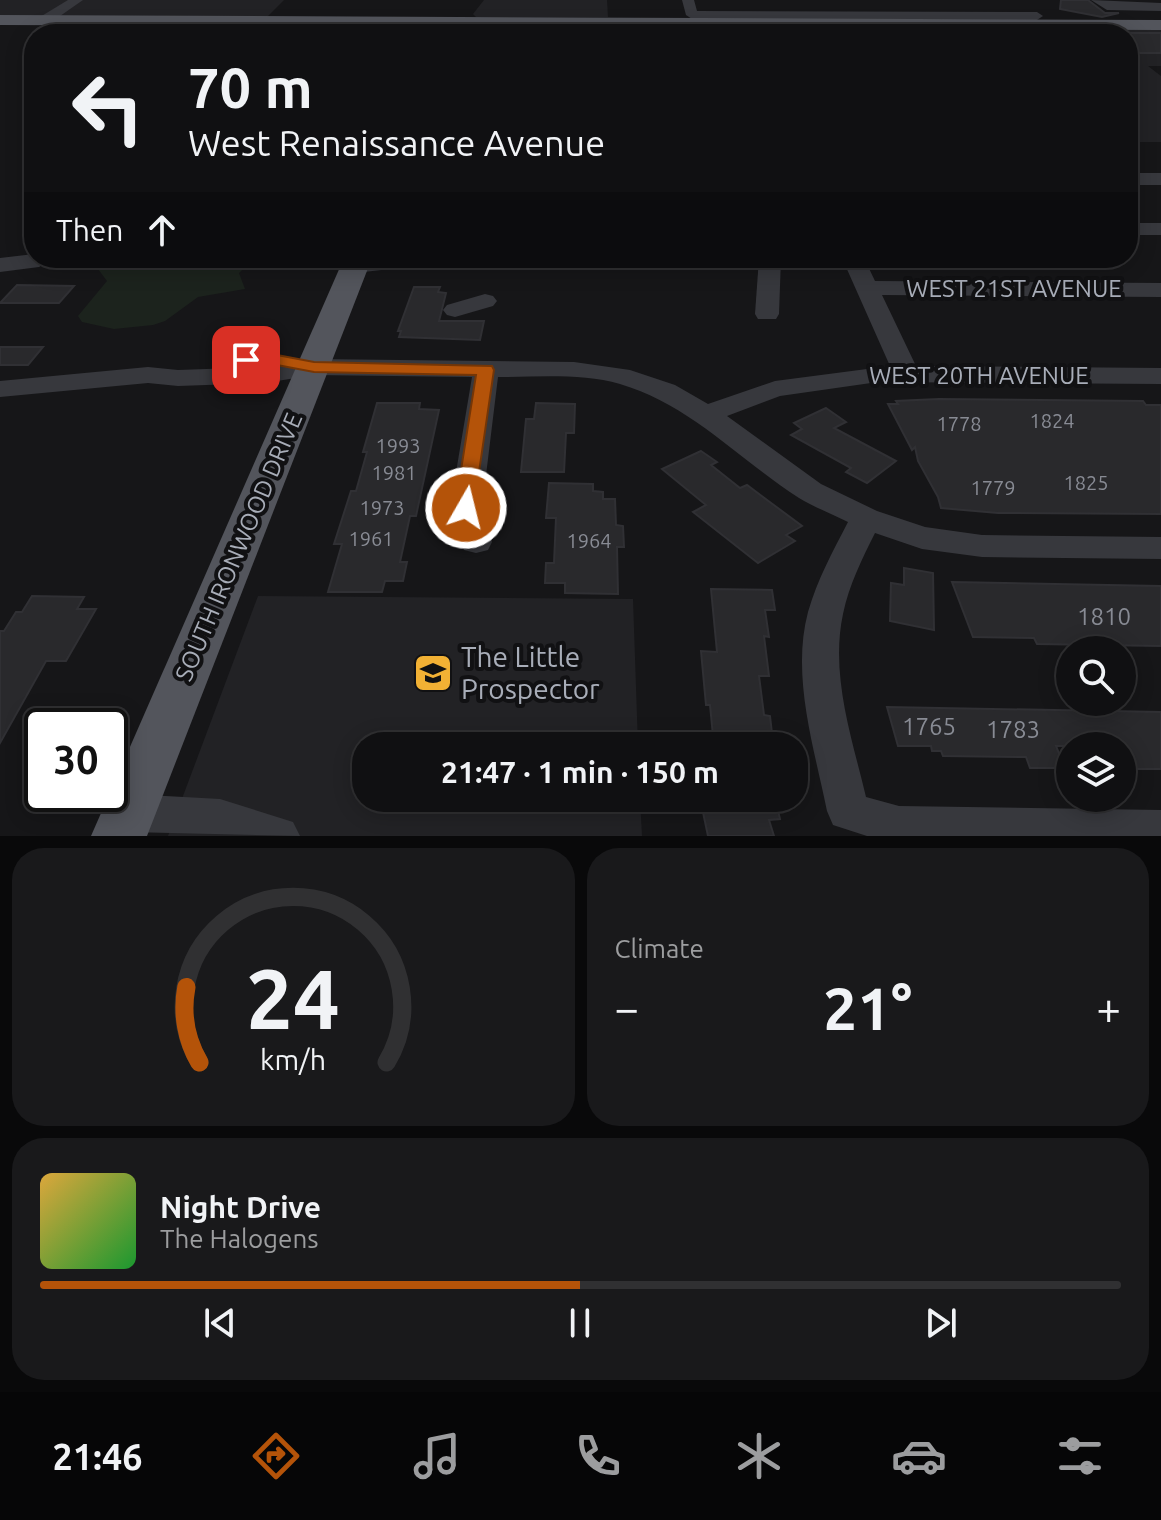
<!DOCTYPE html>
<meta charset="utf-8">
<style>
body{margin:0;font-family:Ubuntu,sans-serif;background:#19191b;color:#f1f3f6;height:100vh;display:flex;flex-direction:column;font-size:30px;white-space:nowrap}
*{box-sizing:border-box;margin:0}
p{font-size:26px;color:#9c9d9f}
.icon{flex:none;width:44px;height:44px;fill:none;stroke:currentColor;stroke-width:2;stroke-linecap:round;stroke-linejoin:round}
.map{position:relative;height:836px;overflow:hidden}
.panel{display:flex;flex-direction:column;gap:12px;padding:12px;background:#09090a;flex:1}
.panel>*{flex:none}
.guide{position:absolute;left:24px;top:24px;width:1114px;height:244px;border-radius:32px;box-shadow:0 4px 20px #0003,0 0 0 2px #303032;background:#101012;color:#f1f3f6;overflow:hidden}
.fabs{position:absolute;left:1056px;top:636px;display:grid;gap:16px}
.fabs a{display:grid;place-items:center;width:80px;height:80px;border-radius:50%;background:#101012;box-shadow:0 4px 20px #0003,0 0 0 2px #303032;font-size:40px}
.speed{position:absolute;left:24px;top:708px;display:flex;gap:16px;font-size:40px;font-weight:700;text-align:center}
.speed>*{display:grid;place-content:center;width:104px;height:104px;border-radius:50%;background:#101012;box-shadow:0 4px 20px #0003,0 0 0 2px #303032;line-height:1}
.speed .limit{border:4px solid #111;border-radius:12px;background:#fff;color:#111}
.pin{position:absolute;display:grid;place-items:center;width:68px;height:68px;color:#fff;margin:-34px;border-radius:16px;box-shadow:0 4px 12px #0006}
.me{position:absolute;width:88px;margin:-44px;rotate:8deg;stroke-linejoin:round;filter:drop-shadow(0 0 6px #0008)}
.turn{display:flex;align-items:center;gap:28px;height:168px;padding:0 32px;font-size:36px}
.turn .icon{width:104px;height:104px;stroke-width:2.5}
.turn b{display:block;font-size:56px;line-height:68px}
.then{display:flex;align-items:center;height:76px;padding:0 32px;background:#0003;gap:16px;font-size:30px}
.big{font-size:60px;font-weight:700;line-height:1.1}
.panel .card{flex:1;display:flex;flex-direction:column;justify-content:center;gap:12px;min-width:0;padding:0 28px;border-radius:32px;background:#19191b}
.panel .dial{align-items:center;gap:0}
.dial svg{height:208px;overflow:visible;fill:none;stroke:#303032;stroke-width:7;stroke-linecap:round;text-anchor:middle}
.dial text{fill:#f1f3f6;stroke:none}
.song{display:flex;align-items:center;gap:24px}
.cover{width:96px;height:96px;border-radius:12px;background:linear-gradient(135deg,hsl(40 70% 55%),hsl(130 70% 35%))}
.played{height:8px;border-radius:4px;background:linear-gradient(90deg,#b45309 50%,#303032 50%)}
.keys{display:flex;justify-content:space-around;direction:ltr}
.heat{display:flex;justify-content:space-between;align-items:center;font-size:44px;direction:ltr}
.panel .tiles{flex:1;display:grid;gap:12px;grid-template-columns:1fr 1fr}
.card:last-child{grid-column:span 2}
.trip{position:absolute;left:352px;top:732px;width:456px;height:80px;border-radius:32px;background:#101012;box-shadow:0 4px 20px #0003,0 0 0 2px #303032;font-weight:700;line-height:80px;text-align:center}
.tab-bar{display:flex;height:128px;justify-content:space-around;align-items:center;background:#060607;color:#9c9d9f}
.tab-bar .icon{width:56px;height:56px}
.tab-bar .on{color:#b45309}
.tab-bar b{font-size:36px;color:#f1f3f6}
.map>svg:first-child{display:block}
.built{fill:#222225}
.green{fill:#1c231d}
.building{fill:#29292c;stroke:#303034;stroke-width:2}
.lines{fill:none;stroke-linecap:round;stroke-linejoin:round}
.minor{fill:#37383d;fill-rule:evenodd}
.major{fill:#53555c;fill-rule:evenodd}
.route{fill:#b45309;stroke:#753606;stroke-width:2}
.labels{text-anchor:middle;stroke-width:8;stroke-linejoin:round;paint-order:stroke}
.number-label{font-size:20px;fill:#888b94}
.street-label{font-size:24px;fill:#a8adb8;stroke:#111113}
.near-number-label{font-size:24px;fill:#888b94}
.near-poi-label{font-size:28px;fill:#a8adb8;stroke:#111113;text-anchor:start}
</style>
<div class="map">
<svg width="1161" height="836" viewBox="0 0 1161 836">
<rect width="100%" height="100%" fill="#161618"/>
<g class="built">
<path d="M0,0H284L267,17L0,16Z"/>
<path d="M484,0H607L608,17H476L473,14Z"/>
<path d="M306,26H423L438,31L436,34H299Z"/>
<path d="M778,28L1161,30V66H1148L1161,76V142H1128V34H781Z"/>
<path d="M258,596L633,599L638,746H366V798H640L642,836H168Z"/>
</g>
<path class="green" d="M95,258H254L239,273L245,289L198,297L165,321L153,325L114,329L82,322L78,316L107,281L95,265Z"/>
<g class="building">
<path d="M1061,0H1088L1105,13H1119L1102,17L1060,9Z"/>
<path d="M1128,33H1161V53H1135L1128,48Z"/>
<path d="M17,285L74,286L59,303H0Z"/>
<path d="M414,287H440L438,292L446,293L439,321H484L480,340L399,337L401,331H398Z"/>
<path d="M0,347H43L28,365H0Z"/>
<path d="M939,399L1143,401L1146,405H1161V514L998,513L941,508L938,497L918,461L915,447L912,450L888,404H898L896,401Z"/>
<path d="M377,403H420L419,409L439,410L416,516H410L400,562H407L403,581H385L382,592H328L342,544H334L351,491H356L367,452H363Z"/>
<path d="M536,403L575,404L574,433H566L564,472H521L526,419H534Z"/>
<path d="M826,408L846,422L834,428L896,461L867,483L846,472L851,468L791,435L802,429L794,423Z"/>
<path d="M701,451L717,462L711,465L740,488L747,485L802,526L786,535L795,541L758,563L693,512L706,505L662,469Z"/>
<path d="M549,483L593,484V491L603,492V499H615L616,525L623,526L624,547H617L618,594L565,593V583H545L546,563H554L556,518H546Z"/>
<path d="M904,568L933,573L934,630L890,621L891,583L904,585Z"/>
<path d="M952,582L1161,586V646L1037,644L1034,638L973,637Z"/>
<path d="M711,589L772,590L775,610H765L769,637L764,636L769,676H759L764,715L770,716L773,742H768V746H714L710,705H706L701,651L717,652Z"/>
<path d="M32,596L84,597L77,609H96L66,661H46L0,743V631H4L16,612H22Z"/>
<path d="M887,707L1161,712V769H1127L1122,758V746H1056L1065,768H1030L1026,757L943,756L941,751H932L931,746H898Z"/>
<path d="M700,798H775L780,819L769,820L774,836H708Z"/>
</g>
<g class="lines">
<g class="minor">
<path d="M68,0H83L50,23H40V17Z"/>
<path d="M682,0H694L697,11L1037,12L1043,16L1037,20L692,19L686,15Z"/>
<path d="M1091,0L1161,3V11L1107,10Z"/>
<rect x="1128" y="173" width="33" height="12"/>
<rect x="1128" y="223" width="33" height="12"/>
<path d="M34,254V258L50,260L39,267L0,272V258Z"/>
<path d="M367,258H509L512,262L501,269H390L355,273L344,266L347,261Z"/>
<path d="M759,258H781L779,314L776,319H758L755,314Z"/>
<path d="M842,258H864L875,281L1161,283V297L882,295L916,366L1161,368V384L878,382L780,396L727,416L821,484L877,511L925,527L982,535L1161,537V559L982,557L922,549L875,533C862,559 849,585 843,614C830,675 852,738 866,797L899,806L1161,810V836H867L833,825L827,811C814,747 791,676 808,612C817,580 833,551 848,522C832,514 814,507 799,498C738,459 691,405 620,384C582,373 538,377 498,377L482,508L492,542L488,550L476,553L464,550L450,508L472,377L314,375L265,383L178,386L148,383L0,397V381L148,367L178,370L265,367L314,359L574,362L630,370L675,385L708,404L775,381L890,366Z"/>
<path d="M485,294L493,296L497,301L493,306L455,317L447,315L443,310L447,305Z"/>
<path d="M129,794L220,799L293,822L300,836L129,832L114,827L108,813L114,799Z"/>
</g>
<g class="major">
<path d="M0,15L1161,20V30L0,25Z"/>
<path d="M344,258H372L147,836H91Z"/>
</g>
</g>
<path class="route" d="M277,355L314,362L492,366L494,370L473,513L466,515L455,508L476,375L314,372L277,365H246L237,360L246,355Z"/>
<defs>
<g id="school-square" transform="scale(2)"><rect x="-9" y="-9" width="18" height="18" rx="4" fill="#f2b134" stroke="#111113"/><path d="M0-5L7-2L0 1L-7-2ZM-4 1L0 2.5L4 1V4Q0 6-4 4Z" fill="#111"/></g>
</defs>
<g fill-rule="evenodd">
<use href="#school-square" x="433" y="673"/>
</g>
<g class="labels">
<g class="number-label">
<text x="1052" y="428">1824</text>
<text x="959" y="431">1778</text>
<text x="398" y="453">1993</text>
<text x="394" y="480">1981</text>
<text x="1086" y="490">1825</text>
<text x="993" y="495">1779</text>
<text x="382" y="515">1973</text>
<text x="371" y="546">1961</text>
<text x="589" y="548">1964</text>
</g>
<g class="street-label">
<text x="1014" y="297">WEST 21ST AVENUE</text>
<text x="979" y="384">WEST 20TH AVENUE</text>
<text transform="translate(239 547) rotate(-67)" y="8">SOUTH IRONWOOD DRIVE</text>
</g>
<g class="near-number-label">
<text x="1104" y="625">1810</text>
<text x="929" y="735">1765</text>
<text x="1013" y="738">1783</text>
</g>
<g class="near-poi-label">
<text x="461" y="667">The Little<tspan x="461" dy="32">Prospector</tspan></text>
</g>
</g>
</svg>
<div class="fabs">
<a><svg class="icon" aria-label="search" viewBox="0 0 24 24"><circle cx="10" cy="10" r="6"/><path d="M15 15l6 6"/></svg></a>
<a><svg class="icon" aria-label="layers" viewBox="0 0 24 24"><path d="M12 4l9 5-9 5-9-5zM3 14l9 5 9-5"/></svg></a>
</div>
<div class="speed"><div class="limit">30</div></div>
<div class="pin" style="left:246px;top:360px;background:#d93025"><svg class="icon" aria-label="arrive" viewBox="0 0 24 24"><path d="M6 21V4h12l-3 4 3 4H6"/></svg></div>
<svg class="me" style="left:466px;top:508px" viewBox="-20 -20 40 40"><circle r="17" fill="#b45309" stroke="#fff" stroke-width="3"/><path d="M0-11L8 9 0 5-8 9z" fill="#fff"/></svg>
<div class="trip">21:47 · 1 min · 150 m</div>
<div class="guide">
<div class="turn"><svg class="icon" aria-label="left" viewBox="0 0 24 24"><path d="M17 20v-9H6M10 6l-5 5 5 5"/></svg><div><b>70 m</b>West Renaissance Avenue</div></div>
<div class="then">Then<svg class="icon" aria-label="ahead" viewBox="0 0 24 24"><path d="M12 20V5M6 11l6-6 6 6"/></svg></div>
</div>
</div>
<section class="panel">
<div class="tiles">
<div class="card dial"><svg viewBox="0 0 100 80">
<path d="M14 69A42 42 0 1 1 86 69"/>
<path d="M14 69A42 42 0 0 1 9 40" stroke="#b45309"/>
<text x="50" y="56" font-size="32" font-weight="700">24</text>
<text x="50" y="72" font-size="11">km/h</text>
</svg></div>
<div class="card"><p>Climate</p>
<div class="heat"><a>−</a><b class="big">21°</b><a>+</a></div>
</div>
<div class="card">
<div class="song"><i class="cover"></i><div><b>Night Drive</b><p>The Halogens</p></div></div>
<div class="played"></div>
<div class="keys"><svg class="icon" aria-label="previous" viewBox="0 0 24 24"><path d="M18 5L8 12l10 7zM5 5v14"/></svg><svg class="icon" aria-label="pause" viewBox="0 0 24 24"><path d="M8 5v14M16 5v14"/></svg><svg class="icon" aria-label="next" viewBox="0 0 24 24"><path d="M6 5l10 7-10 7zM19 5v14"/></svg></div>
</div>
</div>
</section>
<nav class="tab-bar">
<b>21:46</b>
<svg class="icon on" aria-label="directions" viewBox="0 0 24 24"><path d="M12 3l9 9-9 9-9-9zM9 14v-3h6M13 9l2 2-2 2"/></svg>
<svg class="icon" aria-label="music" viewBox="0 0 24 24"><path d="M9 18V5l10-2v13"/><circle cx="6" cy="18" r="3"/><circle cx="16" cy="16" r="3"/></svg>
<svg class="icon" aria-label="phone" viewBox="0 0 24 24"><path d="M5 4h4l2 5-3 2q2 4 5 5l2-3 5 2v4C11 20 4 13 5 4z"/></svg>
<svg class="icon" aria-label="climate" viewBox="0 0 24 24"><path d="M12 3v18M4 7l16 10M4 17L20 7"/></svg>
<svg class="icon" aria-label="car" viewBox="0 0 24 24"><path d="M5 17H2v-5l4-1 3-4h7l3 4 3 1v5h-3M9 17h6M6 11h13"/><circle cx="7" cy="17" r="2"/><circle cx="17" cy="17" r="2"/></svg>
<svg class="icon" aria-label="filters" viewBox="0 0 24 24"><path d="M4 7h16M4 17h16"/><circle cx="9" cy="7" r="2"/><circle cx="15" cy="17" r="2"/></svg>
</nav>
